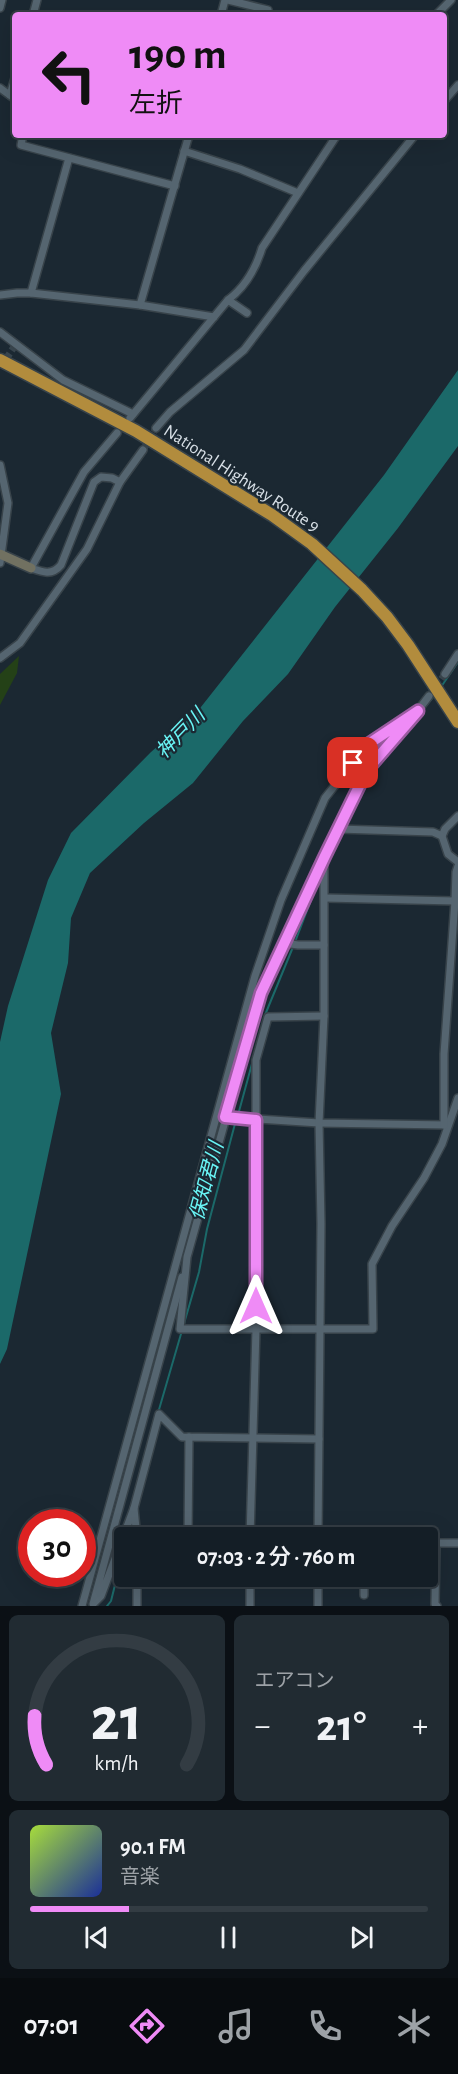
<!DOCTYPE html>
<html lang="ja">
<meta charset="utf-8">
<style>
body{margin:0;font-family:"Alegreya Sans","Noto Sans JP",sans-serif;background:#212b32;color:#f1f3f6;height:100vh;display:flex;flex-direction:column;font-size:22px;white-space:nowrap}
*{box-sizing:border-box;margin:0}
p{font-size:20px;color:#9da2a7}
.icon{flex:none;width:33px;height:33px;fill:none;stroke:currentColor;stroke-width:2;stroke-linecap:round;stroke-linejoin:round}
.map{position:relative;height:1606px;overflow:hidden}
.sheet{display:flex;flex-direction:column;gap:9px;padding:9px;background:#0b1015;flex:1}
.sheet>*{flex:none}
.top-card{position:absolute;left:12px;top:12px;width:435px;height:126px;border-radius:6px;box-shadow:0 6px 24px #0002,0 0 0 2px #333c43;background:#ef8bf6;color:#111;overflow:hidden}
.speed{position:absolute;left:18px;top:1509px;display:flex;gap:12px;font-size:30px;font-weight:700;text-align:center}
.speed>*{display:grid;place-content:center;width:78px;height:78px;border-radius:50%;background:#141e26;box-shadow:0 6px 24px #0002,0 0 0 2px #333c43;line-height:1}
.speed .limit{border:9px solid #d22;background:#fff;color:#111}
.pin{position:absolute;display:grid;place-items:center;width:51px;height:51px;color:#fff;margin:-26px;border-radius:12px;box-shadow:0 3px 9px #0006}
.me{position:absolute;width:66px;margin:-33px;rotate:0deg;stroke-linejoin:round;filter:drop-shadow(0 0 4px #0008)}
.turn{display:flex;align-items:center;gap:21px;height:126px;padding:0 18px;font-size:27px}
.turn .icon{width:78px;height:78px;stroke-width:2.5}
.turn b{display:block;font-size:42px;line-height:51px}
.big{font-size:45px;font-weight:600;line-height:1.1}
.sheet .card{flex:1;display:flex;flex-direction:column;justify-content:center;gap:9px;min-width:0;padding:0 21px;border-radius:9px;background:#212b32}
.sheet .dial{align-items:center;gap:0}
.dial svg{height:156px;overflow:visible;fill:none;stroke:#333c43;stroke-width:7;stroke-linecap:round;text-anchor:middle}
.dial text{fill:#f1f3f6;stroke:none}
.song{display:flex;align-items:center;gap:18px}
.cover{width:72px;height:72px;border-radius:9px;background:linear-gradient(135deg,hsl(80 70% 55%),hsl(230 70% 35%))}
.played{height:6px;border-radius:3px;background:linear-gradient(90deg,#ef8bf6 25%,#333c43 25%)}
.keys{display:flex;justify-content:space-around;direction:ltr}
.heat{display:flex;justify-content:space-between;align-items:center;font-size:33px;direction:ltr}
.sheet .tiles{flex:1;display:grid;gap:9px;grid-template-columns:1fr 1fr}
.card:last-child{grid-column:span 2}
.trip{position:absolute;left:114px;top:1527px;width:324px;height:60px;border-radius:6px;background:#141e26;box-shadow:0 6px 24px #0002,0 0 0 2px #333c43;font-weight:600;line-height:60px;text-align:center}
.dock{display:flex;height:96px;justify-content:space-around;align-items:center;background:#080c0f;color:#9da2a7}
.dock .icon{width:42px;height:42px}
.dock .on{color:#ef8bf6}
.dock b{font-size:27px;color:#f1f3f6}
.map>svg:first-child{display:block}
.green{fill:#244117}
.water{fill:#1b6969}
.lines{fill:none;stroke-linecap:round;stroke-linejoin:round}
.stream{stroke:#1b6969;stroke-width:2}
.street-tunnel{stroke:#37444d;stroke-width:7;stroke-dasharray:7 3.5;stroke-linecap:butt}
.street-casing{stroke:#38434a;stroke-width:10}
.secondary-casing{stroke:#38434a;stroke-width:12}
.highway-casing{stroke:#38434a;stroke-width:15}
.street{stroke:#556570;stroke-width:7}
.secondary{stroke:#717161;stroke-width:9}
.highway{stroke:#b28c3d;stroke-width:12}
.route-casing{stroke:#9b5aa0;stroke-width:15}
.route{stroke:#ef8bf6;stroke-width:10}
.labels{text-anchor:middle;stroke-width:4.5;stroke-linejoin:round;paint-order:stroke}
.street-label{font-size:18px;fill:#d8e0e7;stroke:#1b2832}
.water-label{font-size:20px;font-style:italic;fill:#69f4f5;stroke:#1b2832}
</style>
<div class="map">
<svg width="458" height="1606" viewBox="0 0 458 1606">
<rect width="100%" height="100%" fill="#1b2832"/>
<path class="green" d="M19,656L17,673L0,705V674Z"/>
<path class="water" d="M458,370V446L398,528L335,607L288,674L243,721L193,783L144,823L90,873L71,918L68,963L51,1033L61,1094L7,1349L0,1364V1042L8,1006L48,880L71,833L151,752L197,712L384,475Z"/>
<g class="lines">
<g class="stream">
<path d="M441,687L458,662"/>
<path d="M409,726L434,696"/>
<path d="M327,861L349,814"/>
<path d="M295,942L321,874"/>
<path d="M260,1034L265,1015L293,947"/>
<path d="M238,1115L253,1060"/>
<path d="M158,1413L199,1272L207,1229L236,1120"/>
<path d="M107,1606L111,1601L124,1549"/>
</g>
<g class="street-tunnel">
<path d="M0,368L14,347"/>
<path d="M143,450L156,428"/>
<path d="M429,696L445,674"/>
</g>
<g class="street-casing">
<g id="street">
<path d="M228,0L268,10"/>
<path d="M0,8L2,0"/>
<path d="M33,15L37,0"/>
<path d="M221,15L225,0"/>
<path d="M436,15L451,0"/>
<path d="M0,88L15,99"/>
<path d="M10,95L15,78"/>
<path d="M444,101L458,85"/>
<path d="M23,135L21,145L175,186"/>
<path d="M184,151L240,169L298,193"/>
<path d="M31,293L69,158"/>
<path d="M0,295L17,293H31L140,305L214,317"/>
<path d="M228,300L247,313"/>
<path d="M140,305L189,135"/>
<path d="M0,332L63,380L133,414"/>
<path d="M130,418L228,300C245,287 256,268 262,248L337,135"/>
<path d="M156,428L170,412L244,350L304,271L415,135"/>
<path d="M117,433L84,472L31,568C42,572 52,576 61,565L94,482L101,477L112,478L120,482"/>
<path d="M0,465L8,503L0,563"/>
<path d="M0,658L20,643L87,549L120,482L143,450"/>
<path d="M445,674L458,654"/>
<path d="M458,816L445,829L442,836L448,854L458,862"/>
<path d="M338,829L367,770L416,713L429,696"/>
<path d="M324,858L261,993L187,1257L180,1329H373L372,1264L392,1226L424,1178L442,1144L458,1098"/>
<path d="M325,898L455,901L456,872L458,866"/>
<path d="M284,943L298,945H324"/>
<path d="M225,1117L319,1123L448,1125"/>
<path d="M444,1125V1054L455,901"/>
<path d="M134,1508L101,1596L93,1604L182,1277"/>
<path d="M137,1538L134,1508L159,1414L182,1437L319,1439"/>
<path d="M188,1538L189,1437"/>
<path d="M250,1538L256,1329V1060L268,1017L324,1016"/>
<path d="M318,1538L321,1224L319,1123L324,1016V858L338,829L433,832L442,836"/>
<path d="M428,1543H458"/>
<path d="M436,1543L435,1604L437,1606"/>
<path d="M318,1576V1606"/>
<path d="M364,1595V1576"/>
<path d="M82,1606L255,976L281,900L325,798L367,745L418,711"/>
<path d="M137,1606V1576"/>
<path d="M250,1606V1576"/>
</g>
</g>
<g class="secondary-casing">
<path id="secondary" d="M0,554L31,568"/>
</g>
<g class="highway-casing">
<path id="highway" d="M0,360L136,431L272,515L312,544L362,590L387,617L408,645L458,722"/>
</g>
<use href="#street" class="street"/>
<use href="#secondary" class="secondary"/>
<use href="#highway" class="highway"/>
</g>
<g class="lines">
<g class="route-casing">
<path id="route" d="M256,1306V1120L225,1117L261,993L324,858L367,770L418,711L367,745L353,763"/>
</g>
<use href="#route" class="route"/>
</g>
<g class="labels">
<g class="street-label">
<text transform="translate(242 478) rotate(33)" y="6">National Highway Route 9</text>
</g>
<g class="water-label">
<text transform="translate(180 733) rotate(-46)" y="7">神戸川</text>
<text transform="translate(206 1181) rotate(-75)" y="7">保知君川</text>
</g>
</g>
</svg>
<div class="speed"><div class="limit">30</div></div>
<div class="pin" style="left:353px;top:763px;background:#d93025"><svg class="icon" aria-label="arrive" viewBox="0 0 24 24"><path d="M6 21V4h12l-3 4 3 4H6"/></svg></div>
<svg class="me" style="left:256px;top:1306px" viewBox="-20 -20 40 40"><path d="M0-17L14 15 0 8-14 15z" fill="#ef8bf6" stroke="#fff" stroke-width="4"/></svg>
<div class="trip">07:03 · 2 分 · 760 m</div>
<div class="top-card">
<div class="turn"><svg class="icon" aria-label="left" viewBox="0 0 24 24"><path d="M17 20v-9H6M10 6l-5 5 5 5"/></svg><div><b>190 m</b>左折</div></div>
</div>
</div>
<section class="sheet">
<div class="tiles">
<div class="card dial"><svg viewBox="0 0 100 80">
<path d="M14 69A42 42 0 1 1 86 69"/>
<path d="M14 69A42 42 0 0 1 8 44" stroke="#ef8bf6"/>
<text x="50" y="56" font-size="32" font-weight="700">21</text>
<text x="50" y="72" font-size="11">km/h</text>
</svg></div>
<div class="card"><p>エアコン</p>
<div class="heat"><a>−</a><b class="big">21°</b><a>+</a></div>
</div>
<div class="card">
<div class="song"><i class="cover"></i><div><b>90.1 FM</b><p>音楽</p></div></div>
<div class="played"></div>
<div class="keys"><svg class="icon" aria-label="previous" viewBox="0 0 24 24"><path d="M18 5L8 12l10 7zM5 5v14"/></svg><svg class="icon" aria-label="pause" viewBox="0 0 24 24"><path d="M8 5v14M16 5v14"/></svg><svg class="icon" aria-label="next" viewBox="0 0 24 24"><path d="M6 5l10 7-10 7zM19 5v14"/></svg></div>
</div>
</div>
</section>
<nav class="dock">
<b>07:01</b>
<svg class="icon on" aria-label="directions" viewBox="0 0 24 24"><path d="M12 3l9 9-9 9-9-9zM9 14v-3h6M13 9l2 2-2 2"/></svg>
<svg class="icon" aria-label="music" viewBox="0 0 24 24"><path d="M9 18V5l10-2v13"/><circle cx="6" cy="18" r="3"/><circle cx="16" cy="16" r="3"/></svg>
<svg class="icon" aria-label="phone" viewBox="0 0 24 24"><path d="M5 4h4l2 5-3 2q2 4 5 5l2-3 5 2v4C11 20 4 13 5 4z"/></svg>
<svg class="icon" aria-label="climate" viewBox="0 0 24 24"><path d="M12 3v18M4 7l16 10M4 17L20 7"/></svg>
</nav>
